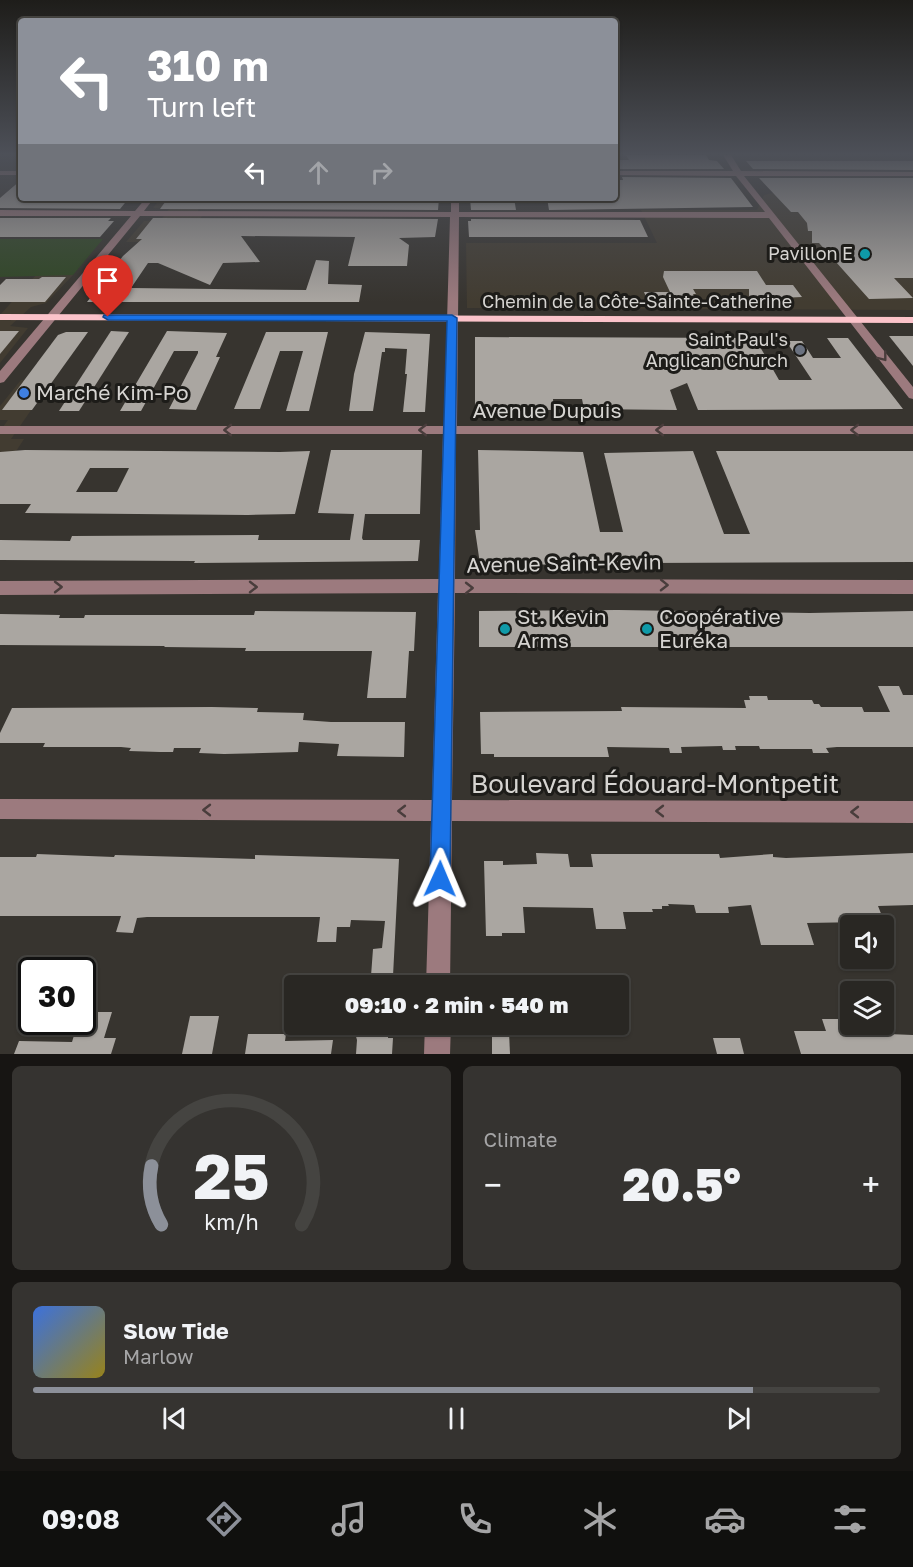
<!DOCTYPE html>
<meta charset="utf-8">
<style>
body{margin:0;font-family:"Golos Text",sans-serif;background:#353330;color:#f1f3f6;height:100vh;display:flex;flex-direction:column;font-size:22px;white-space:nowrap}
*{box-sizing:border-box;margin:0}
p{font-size:20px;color:#a5a5a6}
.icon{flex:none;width:33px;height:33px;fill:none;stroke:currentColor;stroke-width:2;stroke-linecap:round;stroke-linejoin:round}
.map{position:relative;height:1054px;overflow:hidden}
.drawer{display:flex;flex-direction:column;gap:12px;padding:12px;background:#171513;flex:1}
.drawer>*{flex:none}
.top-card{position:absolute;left:18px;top:18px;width:600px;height:183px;border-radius:6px;box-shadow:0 2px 4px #0004,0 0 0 2px #454441;background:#8c9099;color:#fff;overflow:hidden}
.controls{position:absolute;left:840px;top:915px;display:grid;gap:12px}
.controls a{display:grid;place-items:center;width:54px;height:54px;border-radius:6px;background:#292723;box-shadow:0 2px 4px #0004,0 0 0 2px #454441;font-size:30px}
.speed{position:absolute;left:18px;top:957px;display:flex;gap:12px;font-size:30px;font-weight:700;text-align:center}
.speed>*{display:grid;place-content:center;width:78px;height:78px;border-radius:50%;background:#292723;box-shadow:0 2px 4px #0004,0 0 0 2px #454441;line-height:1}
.speed .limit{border:3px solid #111;border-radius:9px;background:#fff;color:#111}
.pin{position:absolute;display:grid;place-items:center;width:51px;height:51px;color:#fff;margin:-62px -26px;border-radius:50% 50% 50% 0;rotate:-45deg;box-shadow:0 0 6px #0007}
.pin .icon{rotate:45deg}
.me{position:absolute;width:66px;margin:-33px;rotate:1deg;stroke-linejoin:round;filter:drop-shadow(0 0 4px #0008)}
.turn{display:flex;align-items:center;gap:21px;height:126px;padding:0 30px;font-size:27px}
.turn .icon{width:78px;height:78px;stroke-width:2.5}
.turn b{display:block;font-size:42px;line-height:51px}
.lanes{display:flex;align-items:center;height:57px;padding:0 30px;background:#0003;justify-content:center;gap:30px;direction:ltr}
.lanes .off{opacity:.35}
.big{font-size:45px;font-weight:800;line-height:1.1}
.drawer .card{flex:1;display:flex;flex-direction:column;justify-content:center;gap:9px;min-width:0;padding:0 21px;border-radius:9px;background:#353330}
.drawer .dial{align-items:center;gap:0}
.dial svg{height:156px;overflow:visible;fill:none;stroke:#454441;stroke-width:7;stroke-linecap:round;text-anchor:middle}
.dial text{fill:#f1f3f6;stroke:none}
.song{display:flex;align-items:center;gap:18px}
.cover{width:72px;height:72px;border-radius:9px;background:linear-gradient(135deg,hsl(220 70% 55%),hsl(50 70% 35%))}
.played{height:6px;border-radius:3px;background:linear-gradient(90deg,#8c9099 85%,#454441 85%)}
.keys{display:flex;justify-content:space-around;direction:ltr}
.heat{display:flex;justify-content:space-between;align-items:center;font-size:33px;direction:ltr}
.drawer .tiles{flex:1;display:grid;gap:12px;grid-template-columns:1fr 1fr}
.card:last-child{grid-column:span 2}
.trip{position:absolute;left:284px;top:975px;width:345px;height:60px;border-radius:6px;background:#292723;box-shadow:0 2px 4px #0004,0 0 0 2px #454441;font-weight:800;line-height:60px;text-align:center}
.tabs{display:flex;height:96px;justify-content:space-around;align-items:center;background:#10100e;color:#a5a5a6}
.tabs .icon{width:42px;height:42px}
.tabs .active{color:#8c9099}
.tabs b{font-size:27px;color:#f1f3f6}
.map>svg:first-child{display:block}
.built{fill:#423c31}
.green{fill:#304724}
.building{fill:#aaa6a1;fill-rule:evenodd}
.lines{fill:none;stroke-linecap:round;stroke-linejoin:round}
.minor{fill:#9c7a7e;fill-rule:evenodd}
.major{fill:#fbc3ca;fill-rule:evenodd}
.oneway{stroke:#493d3c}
.route{fill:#1a73e8;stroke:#114b97;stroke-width:1.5}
.culture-dot{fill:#0f9aa8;stroke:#1d1c19;stroke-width:2}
.worship-dot{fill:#6b7280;stroke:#1d1c19;stroke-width:2}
.shop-dot{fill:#3f7fe0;stroke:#1d1c19;stroke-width:2}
.labels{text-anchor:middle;stroke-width:6;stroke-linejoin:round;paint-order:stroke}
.far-poi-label{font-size:18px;fill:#d6d4d1;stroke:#1d1c19;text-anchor:end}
.far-street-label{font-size:18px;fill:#d6d4d1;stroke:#1d1c19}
.poi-label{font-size:21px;fill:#d6d4d1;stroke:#1d1c19;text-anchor:start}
.street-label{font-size:21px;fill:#d6d4d1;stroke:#1d1c19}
.near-street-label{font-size:26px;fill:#d6d4d1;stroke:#1d1c19}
</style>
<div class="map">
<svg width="913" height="1054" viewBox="0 0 913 1054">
<rect width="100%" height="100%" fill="#37342f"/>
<g class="built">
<path d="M772,193H913V310L467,308L466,243H657L641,210H757L764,195Z"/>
<path d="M161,198H206L198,210L202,216L187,242H126L144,221L161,220L169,209L153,208Z"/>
<path d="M36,275H73L46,303L31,307L10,326L28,328L0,363V315Z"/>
<path d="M21,380H52L11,439H24L0,476V431L8,420H0V406Z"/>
</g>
<path class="green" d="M0,239H103L73,275L0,277Z"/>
<g class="building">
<path d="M626,155H706L709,160L717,161L724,169H618L615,160H629Z"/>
<path d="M746,161H913V170L753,169Z"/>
<path d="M622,177L731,178L753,207L549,210L547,198H615V180H623Z"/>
<path d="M759,178H913V278H894L913,298L869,299L819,243H812V231H808L807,223L798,212H791Z"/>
<path d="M21,180V198H129L120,209L0,208V198Z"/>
<path d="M168,198H439L438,210L160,209Z"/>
<path d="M470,198H514L516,210H471Z"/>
<path d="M0,218H111L108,221H114L100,237H0Z"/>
<path d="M153,218L438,219L435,237L399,238L409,245L407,266H348L355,237L241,236L260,262L223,263L210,285L158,263H148L131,288L306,290L316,260L329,261L328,284L362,285L359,302H87L123,256L142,239H136Z"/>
<path d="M471,219L640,220L648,237H469L468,221H471Z"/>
<path d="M664,271H757L766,285H793L802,297L780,298L772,303L763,304L749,298V289H693L696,294H693L698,304H649L644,292H670L663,277Z"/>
<path d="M42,277H66L45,302H0V285L6,279H39Z"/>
<path d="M0,331H19L0,354Z"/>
<path d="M111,331L129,332L79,411H59Z"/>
<path d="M167,331L227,333L216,357H220L196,410L169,409L198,353V351H174L141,411H120Z"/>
<path d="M66,332H88L32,410H2L58,335Z"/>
<path d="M266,332H328L309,411H286L303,351H280L260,409H234Z"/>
<path d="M365,332L430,334L425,412H403L407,374H405L407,349L385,348V352H382L373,411H349L354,374Z"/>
<path d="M889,336H913V366Z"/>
<path d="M475,337L755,338L779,380H812L786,341H802L813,358H841L827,338H848L903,409L698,410L687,383L670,390L677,410L584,409L582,399H553L554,410L475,409Z"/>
<path d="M25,450L280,452L310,451L295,514L248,515L25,513L31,504H0V452ZM90,468H129L117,492H76Z"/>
<path d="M331,450H422L420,514H365L362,538L363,540H420L418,561L194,563L195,561L0,560V540L70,541L72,536L259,535L258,540H350L354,514L318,513Z"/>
<path d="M478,450L583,452L600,532H623L604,453L693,451L724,534H750L716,451H913V562L643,563L604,565L480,564L475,530H480Z"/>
<path d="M618,610L810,613L913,611V647H479V611Z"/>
<path d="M255,611L416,612L414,651H409L406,698H367L372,651H245L246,648L164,647L165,646L0,645V614L60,615L59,618H84L85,615H254Z"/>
<path d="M878,686H899L903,695H913V747H837L826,748L829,753H813L812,749H760L759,746H735L736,750H723L722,746L681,747L682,753H670L669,748L607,747L609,757H494V754H481L480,712L622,711L621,707L746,708L744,700H750L749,696H767L768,700H812L814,704H819L821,707H862L864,712H890Z"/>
<path d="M212,707L258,708L257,712L304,713L303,720L331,722H405L404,757L337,756L339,744L299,742L298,752L224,754L199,753L201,748H174L173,752H160L129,751L131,748L121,747H43L45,743H0V733L12,708Z"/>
<path d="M536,853L568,854L570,867H593L591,854H719L720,858L773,854V857L786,858L913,853V905L878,906L886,926H863L862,922L807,923L814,945H761L751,905L728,907L729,913H696L694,905L668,904L669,906H662V909H652L653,912H623L626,929H596L593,908L523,907L525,933H502V936H486L484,861H503V865L537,864Z"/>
<path d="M37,854L114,857L115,855L255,859V855L399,859L393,976H371L373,949L382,948L385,921L351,920L350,927H337L336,942H317L320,917H147L137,918L133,933L116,932L121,916H0V857H36Z"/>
<path d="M82,1012H112L104,1038H116L111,1054H14L19,1041L72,1042L78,1022H82Z"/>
<path d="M190,1016H219L212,1054H182Z"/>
<path d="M822,1019H850V1024H860L863,1033L913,1035V1054H801L794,1031H826Z"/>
<path d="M353,1026H389L388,1038H393L392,1054H356L357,1040Z"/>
<path d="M509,1032L510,1054H492V1033Z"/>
<path d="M248,1034H286L285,1041L333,1040L331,1054H245Z"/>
<path d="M713,1038H740L744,1054H717Z"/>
</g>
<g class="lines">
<g class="minor">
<path d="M723,155H731L741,171L913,172V176H744L913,387V399L909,398L769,218L459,217L457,426H913V434H456L455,579L913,580V594L455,593L452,800L913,801V823L452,821L450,986H426L431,821L0,819V799L432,800L438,593L0,595V581L439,579L443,434H0V426H444L450,217L140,216L4,382L0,383V371L131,216H0V210L135,211L146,198H154L144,211L451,212V198H459V212H765L736,176L615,175V171H733Z"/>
<rect x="0" y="171" width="21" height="4"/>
<path d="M425,1024H451L450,1054H424Z"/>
</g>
<path class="major" d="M0,314L913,317V323L0,320Z"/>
</g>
<defs><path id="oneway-chevron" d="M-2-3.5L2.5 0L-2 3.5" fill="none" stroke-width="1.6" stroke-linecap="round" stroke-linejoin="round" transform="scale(1.5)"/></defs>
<g class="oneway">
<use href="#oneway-chevron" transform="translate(883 357) rotate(52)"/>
<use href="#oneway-chevron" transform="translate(228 430) rotate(180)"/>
<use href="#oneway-chevron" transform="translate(423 430) rotate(180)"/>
<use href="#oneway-chevron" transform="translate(660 430) rotate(-180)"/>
<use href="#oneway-chevron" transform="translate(855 430) rotate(-180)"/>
<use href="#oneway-chevron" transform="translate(664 585) rotate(1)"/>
<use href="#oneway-chevron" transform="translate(58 587)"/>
<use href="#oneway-chevron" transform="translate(253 587)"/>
<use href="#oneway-chevron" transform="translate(469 588)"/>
<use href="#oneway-chevron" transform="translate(207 810) rotate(-180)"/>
<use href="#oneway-chevron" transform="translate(402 811) rotate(180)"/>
<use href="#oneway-chevron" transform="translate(660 811) rotate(-180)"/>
<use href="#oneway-chevron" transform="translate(855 812) rotate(-180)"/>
</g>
<linearGradient id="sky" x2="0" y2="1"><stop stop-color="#1e1d1a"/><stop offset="0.51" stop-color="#4d5058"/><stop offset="1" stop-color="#4d5058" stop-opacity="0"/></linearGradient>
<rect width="913" height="302" fill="url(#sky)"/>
<path class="route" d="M104,315H452L457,318L450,879L447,887L440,890L433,887L430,879L447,321L108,320L103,317Z"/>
<g class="culture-dot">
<circle cx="865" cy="254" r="6"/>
<circle cx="505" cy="629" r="6"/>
<circle cx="647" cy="629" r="6"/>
</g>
<circle class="worship-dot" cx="800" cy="350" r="6"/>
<circle class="shop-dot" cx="24" cy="393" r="6"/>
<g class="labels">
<g class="far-poi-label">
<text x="853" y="260">Pavillon E</text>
<text x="788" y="346">Saint Paul's<tspan x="788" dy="21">Anglican Church</tspan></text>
</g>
<g class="far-street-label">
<text x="637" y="308">Chemin de la Côte-Sainte-Catherine</text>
</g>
<g class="poi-label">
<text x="36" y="400">Marché Kim-Po</text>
<text x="517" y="624">St. Kevin<tspan x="517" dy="24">Arms</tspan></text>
<text x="659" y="624">Coopérative<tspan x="659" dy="24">Euréka</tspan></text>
</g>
<g class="street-label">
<text x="547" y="418">Avenue Dupuis</text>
<text transform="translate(564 564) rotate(-1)" y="7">Avenue Saint-Kevin</text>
</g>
<g class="near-street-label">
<text x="655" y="793">Boulevard Édouard-Montpetit</text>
</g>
</g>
</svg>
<div class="controls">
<a><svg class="icon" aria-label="sound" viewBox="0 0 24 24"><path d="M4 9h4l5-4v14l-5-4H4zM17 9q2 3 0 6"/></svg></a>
<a><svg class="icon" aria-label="layers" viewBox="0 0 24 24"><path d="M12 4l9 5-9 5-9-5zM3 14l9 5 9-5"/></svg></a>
</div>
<div class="speed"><div class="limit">30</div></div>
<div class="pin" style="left:108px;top:317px;background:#d93025"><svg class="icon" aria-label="arrive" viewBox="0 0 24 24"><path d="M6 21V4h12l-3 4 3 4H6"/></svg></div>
<svg class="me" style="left:440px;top:879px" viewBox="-20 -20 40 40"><path d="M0-17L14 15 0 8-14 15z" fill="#1a73e8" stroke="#fff" stroke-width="4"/></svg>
<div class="trip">09:10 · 2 min · 540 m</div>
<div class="top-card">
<div class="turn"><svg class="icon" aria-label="left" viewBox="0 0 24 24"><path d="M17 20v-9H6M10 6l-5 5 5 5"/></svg><div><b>310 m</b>Turn left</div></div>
<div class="lanes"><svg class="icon" aria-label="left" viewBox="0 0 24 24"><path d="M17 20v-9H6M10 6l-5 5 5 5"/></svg><svg class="icon off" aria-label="ahead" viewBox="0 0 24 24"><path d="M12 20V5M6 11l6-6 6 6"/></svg><svg class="icon off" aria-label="right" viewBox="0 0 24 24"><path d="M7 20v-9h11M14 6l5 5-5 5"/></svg></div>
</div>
</div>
<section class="drawer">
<div class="tiles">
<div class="card dial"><svg viewBox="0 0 100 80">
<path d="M14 69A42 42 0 1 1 86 69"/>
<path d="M14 69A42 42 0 0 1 9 39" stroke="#8c9099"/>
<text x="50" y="56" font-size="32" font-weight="700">25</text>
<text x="50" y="72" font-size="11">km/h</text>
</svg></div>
<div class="card"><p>Climate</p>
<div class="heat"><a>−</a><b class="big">20.5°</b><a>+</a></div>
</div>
<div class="card">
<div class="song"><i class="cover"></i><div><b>Slow Tide</b><p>Marlow</p></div></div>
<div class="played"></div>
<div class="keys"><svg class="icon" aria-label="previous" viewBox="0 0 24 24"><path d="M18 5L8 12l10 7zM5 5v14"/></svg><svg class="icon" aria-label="pause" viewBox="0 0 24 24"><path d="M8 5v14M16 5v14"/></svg><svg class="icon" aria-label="next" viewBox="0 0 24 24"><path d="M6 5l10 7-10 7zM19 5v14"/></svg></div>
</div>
</div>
</section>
<nav class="tabs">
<b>09:08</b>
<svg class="icon active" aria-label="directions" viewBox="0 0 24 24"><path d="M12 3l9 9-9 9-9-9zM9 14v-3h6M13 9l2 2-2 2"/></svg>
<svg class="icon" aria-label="music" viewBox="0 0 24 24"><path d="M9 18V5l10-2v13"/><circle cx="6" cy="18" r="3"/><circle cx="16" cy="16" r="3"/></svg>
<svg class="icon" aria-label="phone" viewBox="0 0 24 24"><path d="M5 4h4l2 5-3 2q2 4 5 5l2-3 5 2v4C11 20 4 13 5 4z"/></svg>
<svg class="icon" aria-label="climate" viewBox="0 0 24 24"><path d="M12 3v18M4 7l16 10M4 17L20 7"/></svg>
<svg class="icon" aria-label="car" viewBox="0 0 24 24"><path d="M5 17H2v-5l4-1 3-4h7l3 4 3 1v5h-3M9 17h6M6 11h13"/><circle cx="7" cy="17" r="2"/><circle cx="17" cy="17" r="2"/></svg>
<svg class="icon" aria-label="filters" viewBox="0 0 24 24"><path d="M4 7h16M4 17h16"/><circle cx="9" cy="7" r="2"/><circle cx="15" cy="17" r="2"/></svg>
</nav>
